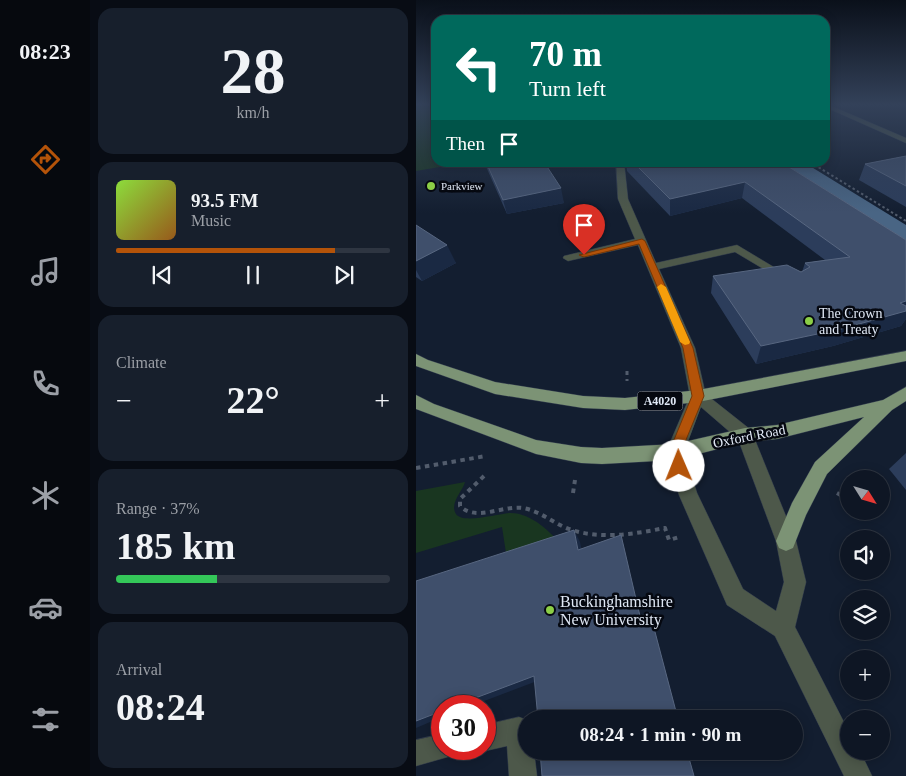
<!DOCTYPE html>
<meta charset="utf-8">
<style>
body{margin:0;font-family:"Times New Roman",serif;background:#171f2c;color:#f1f3f6;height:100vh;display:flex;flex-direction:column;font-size:19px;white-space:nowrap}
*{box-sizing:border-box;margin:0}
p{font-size:16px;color:#9b9fa6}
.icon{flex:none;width:28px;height:28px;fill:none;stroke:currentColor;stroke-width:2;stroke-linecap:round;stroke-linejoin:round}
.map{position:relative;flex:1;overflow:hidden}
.drawer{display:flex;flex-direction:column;gap:8px;padding:8px;background:#080c14;width:326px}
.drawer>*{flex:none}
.hud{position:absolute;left:15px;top:15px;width:399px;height:152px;border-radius:15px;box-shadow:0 2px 12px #0003,0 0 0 1px #2e3541;background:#00695c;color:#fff;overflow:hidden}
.needle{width:32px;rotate:127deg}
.controls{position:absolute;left:424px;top:470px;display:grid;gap:10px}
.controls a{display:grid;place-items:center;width:50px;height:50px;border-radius:50%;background:#0e1624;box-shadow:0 2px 12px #0003,0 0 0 1px #2e3541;font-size:25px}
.speed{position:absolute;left:15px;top:695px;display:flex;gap:10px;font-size:25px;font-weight:700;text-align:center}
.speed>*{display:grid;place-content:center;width:65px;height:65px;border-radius:50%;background:#0e1624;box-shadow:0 2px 12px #0003,0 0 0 1px #2e3541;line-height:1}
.speed .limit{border:8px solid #d22;background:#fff;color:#111}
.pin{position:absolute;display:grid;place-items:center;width:42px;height:42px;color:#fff;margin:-51px -21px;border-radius:50% 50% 50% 0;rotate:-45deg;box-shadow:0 0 5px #0007}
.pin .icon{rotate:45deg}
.me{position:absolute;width:55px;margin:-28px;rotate:359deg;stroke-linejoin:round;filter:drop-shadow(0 0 4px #0008)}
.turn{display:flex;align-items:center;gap:18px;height:105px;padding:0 15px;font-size:22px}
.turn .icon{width:65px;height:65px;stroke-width:2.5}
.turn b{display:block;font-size:35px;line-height:42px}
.then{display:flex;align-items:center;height:48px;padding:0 15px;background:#0003;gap:10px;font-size:19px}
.big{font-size:38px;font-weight:600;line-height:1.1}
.drawer .card{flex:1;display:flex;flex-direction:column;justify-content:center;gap:8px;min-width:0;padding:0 18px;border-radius:15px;background:#171f2c}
.drawer .dial{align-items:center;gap:0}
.dial b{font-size:65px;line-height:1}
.song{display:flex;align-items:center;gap:15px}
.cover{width:60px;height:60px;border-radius:8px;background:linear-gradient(135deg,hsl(90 70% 55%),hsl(30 70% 35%))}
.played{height:5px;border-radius:2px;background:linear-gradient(90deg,#b45309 80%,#2e3541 80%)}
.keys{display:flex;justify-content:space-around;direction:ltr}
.heat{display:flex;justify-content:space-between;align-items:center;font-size:28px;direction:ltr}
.charge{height:8px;border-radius:4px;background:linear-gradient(90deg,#34c759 37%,#2e3541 0)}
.trip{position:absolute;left:102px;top:710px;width:285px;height:50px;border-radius:25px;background:#0e1624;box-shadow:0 2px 12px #0003,0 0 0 1px #2e3541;font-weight:600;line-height:50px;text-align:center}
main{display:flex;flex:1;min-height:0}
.tab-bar{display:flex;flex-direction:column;width:90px;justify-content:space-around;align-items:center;background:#06090e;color:#9b9fa6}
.tab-bar .icon{width:35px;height:35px}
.tab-bar .on{color:#b45309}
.tab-bar b{font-size:22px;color:#f1f3f6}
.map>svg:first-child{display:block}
.green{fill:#193620}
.water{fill:#496584}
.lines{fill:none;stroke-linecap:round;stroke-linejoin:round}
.lane-casing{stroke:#303a4c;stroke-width:1}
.street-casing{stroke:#303a4c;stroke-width:1}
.primary-casing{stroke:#303a4c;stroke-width:1}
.path-far2{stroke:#525c6c;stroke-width:2;stroke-dasharray:2.5 2.5;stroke-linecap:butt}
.path-far1{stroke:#525c6c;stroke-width:3;stroke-dasharray:4 4;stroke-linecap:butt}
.path{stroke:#525c6c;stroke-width:4;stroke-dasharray:4.5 4.5;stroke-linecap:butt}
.lane{fill:#4d584a;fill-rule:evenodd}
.street{fill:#4d584a;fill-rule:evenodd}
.primary{fill:#7c9375;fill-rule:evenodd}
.wall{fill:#2c3d5b}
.shaded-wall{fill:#1a2943}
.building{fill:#3f4f6b;stroke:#586781}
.route{fill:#b45309;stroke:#753606}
.slow{fill:#f59e0b}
.poi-dot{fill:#8bce46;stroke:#050810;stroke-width:2}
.labels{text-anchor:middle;stroke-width:5;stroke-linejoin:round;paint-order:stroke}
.far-poi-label{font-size:11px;fill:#e0e8f5;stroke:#050810;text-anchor:start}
.shield{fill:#050810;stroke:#9ea5b0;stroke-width:1}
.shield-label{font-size:12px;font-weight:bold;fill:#e0e8f5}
.poi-label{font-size:14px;fill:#e0e8f5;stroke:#050810;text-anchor:start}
.street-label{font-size:14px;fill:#e0e8f5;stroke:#050810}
.near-poi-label{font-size:16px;fill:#e0e8f5;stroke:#050810;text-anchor:start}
</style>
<main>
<nav class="tab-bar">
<b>08:23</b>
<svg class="icon on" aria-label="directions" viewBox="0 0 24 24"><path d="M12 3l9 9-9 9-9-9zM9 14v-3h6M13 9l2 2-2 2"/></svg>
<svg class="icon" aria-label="music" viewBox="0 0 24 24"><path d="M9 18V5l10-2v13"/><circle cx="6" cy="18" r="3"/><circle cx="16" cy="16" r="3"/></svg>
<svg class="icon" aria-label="phone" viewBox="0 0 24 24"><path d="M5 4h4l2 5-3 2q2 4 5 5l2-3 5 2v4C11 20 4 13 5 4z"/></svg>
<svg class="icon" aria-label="climate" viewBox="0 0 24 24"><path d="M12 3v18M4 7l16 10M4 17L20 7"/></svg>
<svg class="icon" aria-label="car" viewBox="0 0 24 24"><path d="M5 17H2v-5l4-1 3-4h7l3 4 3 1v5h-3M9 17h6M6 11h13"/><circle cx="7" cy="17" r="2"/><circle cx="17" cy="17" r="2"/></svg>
<svg class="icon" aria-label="filters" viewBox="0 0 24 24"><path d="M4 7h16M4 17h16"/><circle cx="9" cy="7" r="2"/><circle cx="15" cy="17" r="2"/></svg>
</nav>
<section class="drawer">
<div class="card dial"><b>28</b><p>km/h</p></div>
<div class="card">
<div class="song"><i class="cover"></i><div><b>93.5 FM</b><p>Music</p></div></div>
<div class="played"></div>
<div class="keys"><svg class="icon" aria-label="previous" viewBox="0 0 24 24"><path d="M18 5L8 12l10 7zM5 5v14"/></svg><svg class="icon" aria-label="pause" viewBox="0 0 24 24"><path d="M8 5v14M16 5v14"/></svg><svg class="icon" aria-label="next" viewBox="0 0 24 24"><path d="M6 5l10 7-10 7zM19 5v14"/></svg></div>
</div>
<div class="card"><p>Climate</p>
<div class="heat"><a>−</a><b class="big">22°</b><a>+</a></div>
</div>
<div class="card"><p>Range · 37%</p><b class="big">185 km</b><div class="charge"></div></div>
<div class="card"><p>Arrival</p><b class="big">08:24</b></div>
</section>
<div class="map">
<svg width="490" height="776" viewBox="0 0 490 776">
<rect width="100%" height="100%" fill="#131e30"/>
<g class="green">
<path d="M0,105H20V162L48,163L0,171Z"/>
<path d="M49,482C47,491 33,503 40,514C46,524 82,514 93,513C115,512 134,532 148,547L92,566L86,527L0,553V491Z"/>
</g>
<path class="water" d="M351,163H389L490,225V255Z"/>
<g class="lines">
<g class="lane-casing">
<g id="lane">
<path d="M409,105H413L490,138V143L409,107Z"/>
<path d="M200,162H208L212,199L240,263L321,245L376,278L374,280H366L319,252L243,269L279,348L290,396L287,400L282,402L277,400L274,396L265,348L222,245L152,261L147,258L148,256L219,239L202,199Z"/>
<path d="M103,717L111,720V751H118L121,776H93L91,746L69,751L63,749H69V725Z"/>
<path d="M26,734V749H38L35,756L0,766V740Z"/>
</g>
</g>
<g class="street-casing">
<path id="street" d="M282,390L287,392L335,430L337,435L380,541L390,582L379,627L432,730V751H444L456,776H428L359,636L311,605L263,495L250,452L274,396L277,392ZM285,407L322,439L360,541L368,582L360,611L327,589L281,493L268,452Z"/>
</g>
<g class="primary-casing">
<g id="primary">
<path d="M490,351V361L282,402L209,410L167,408L79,394L0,366V354L12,360L79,382L167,396L209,398L282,390Z"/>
<path d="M490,387V401L476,410L411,474L390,515L377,548L370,551L363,548L360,541L376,503L399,462L448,417L361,439L329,442L259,460L186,464L165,463L120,454L0,409V395L18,404L120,440L165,447L186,448L259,444L329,428L361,425L467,400Z"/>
</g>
</g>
<path class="path-far2" d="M394,162L490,221"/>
<path class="path-far1" d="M211,371V381"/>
<g class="path">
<path d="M0,468L70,456"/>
<path d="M68,476L44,499V506C60,522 87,505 107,508C124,511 137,523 153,529C184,540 218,534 249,528L253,540L263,537"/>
<path d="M157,493L159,480"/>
<path d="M421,493L432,499"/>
</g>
<use href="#lane" class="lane"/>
<use href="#street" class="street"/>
<use href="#primary" class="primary"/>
</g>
<g class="wall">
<path d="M490,156V207L443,180L449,164Z"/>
<path d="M68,162H128L148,203L91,214Z"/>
<path d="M210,162H365L490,240V319L485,326L417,346L340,364L295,293L297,276L385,272H386L389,263L409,260L326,198L254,216L211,171Z"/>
<path d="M0,225L40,263L6,281L0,277Z"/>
<path d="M490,453V490L473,469Z"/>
</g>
<g class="shaded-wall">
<path d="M147,162H176L148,168Z"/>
<path d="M329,182L326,198L254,216V199Z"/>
<path d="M145,188L148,203L91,214L87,200Z"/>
<path d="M31,245L40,263L6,281L0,270V261Z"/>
<path d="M490,301V319L485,326L417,346L340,364L345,346Z"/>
<path d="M158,530L164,542L168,561L162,550Z"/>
<path d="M118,676L129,678L55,706H38Z"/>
<path d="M26,711V717L0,728V721Z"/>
</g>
<g class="building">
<path d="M490,156V186L449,164Z"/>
<path d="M70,162H128L145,188L87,200Z"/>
<path d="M217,162H365L490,240V301L484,303L490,306V311L425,329L345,346L297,276L371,265L385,272L394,267L389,263L434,257L329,182L254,199Z"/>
<path d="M0,225L31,245L0,261Z"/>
<path d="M158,530L162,550L205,535L224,616L234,613L262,719H122L118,676L38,706H26V711L0,721V581Z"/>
<path d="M124,751H271L278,776H126Z"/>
</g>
<linearGradient id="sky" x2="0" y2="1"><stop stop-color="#0a101a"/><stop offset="0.49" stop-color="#334159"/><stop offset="1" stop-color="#334159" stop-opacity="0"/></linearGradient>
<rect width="490" height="213" fill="url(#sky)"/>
<path class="route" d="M226,239L229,241L277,348L288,396L265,452L270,466L268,470L263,472L259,470L253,452L276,396L267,348L223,244L168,257L163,255Z"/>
<path class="slow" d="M245,284L250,287L274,342L273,344L269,345L264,342L241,287Z"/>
<g class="poi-dot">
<circle cx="15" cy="186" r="5"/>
<circle cx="393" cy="321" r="5"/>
<circle cx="134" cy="610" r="5"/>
</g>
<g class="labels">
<g class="far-poi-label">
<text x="25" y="190">Parkview</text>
</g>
<rect class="shield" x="221.5" y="391.5" width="45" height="19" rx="4"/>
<g class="shield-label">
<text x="244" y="405">A4020</text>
</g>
<g class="poi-label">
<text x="403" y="318">The Crown<tspan x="403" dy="16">and Treaty</tspan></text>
</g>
<g class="street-label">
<text transform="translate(333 436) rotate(-11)" y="5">Oxford Road</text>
</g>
<g class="near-poi-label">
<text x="144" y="607">Buckinghamshire<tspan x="144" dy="18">New University</tspan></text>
</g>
</g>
</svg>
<div class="controls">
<a><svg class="needle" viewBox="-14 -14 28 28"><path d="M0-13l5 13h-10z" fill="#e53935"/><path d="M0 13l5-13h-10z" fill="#9b9fa6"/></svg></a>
<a><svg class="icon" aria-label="sound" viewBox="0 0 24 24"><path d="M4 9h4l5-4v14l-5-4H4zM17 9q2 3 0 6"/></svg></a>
<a><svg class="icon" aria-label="layers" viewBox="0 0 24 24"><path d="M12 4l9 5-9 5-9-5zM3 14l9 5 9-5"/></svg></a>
<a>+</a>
<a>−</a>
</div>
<div class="speed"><div class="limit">30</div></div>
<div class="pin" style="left:168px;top:255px;background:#d93025"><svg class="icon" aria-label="arrive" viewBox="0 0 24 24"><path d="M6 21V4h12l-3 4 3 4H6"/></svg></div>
<svg class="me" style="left:263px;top:466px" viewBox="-20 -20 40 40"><circle r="19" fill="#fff"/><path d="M0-13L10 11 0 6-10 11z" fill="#b45309"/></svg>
<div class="trip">08:24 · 1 min · 90 m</div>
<div class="hud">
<div class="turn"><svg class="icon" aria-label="left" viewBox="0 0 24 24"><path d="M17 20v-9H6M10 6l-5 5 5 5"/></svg><div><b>70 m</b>Turn left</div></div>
<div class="then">Then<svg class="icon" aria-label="arrive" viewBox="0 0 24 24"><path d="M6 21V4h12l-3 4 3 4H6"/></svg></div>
</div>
</div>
</main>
